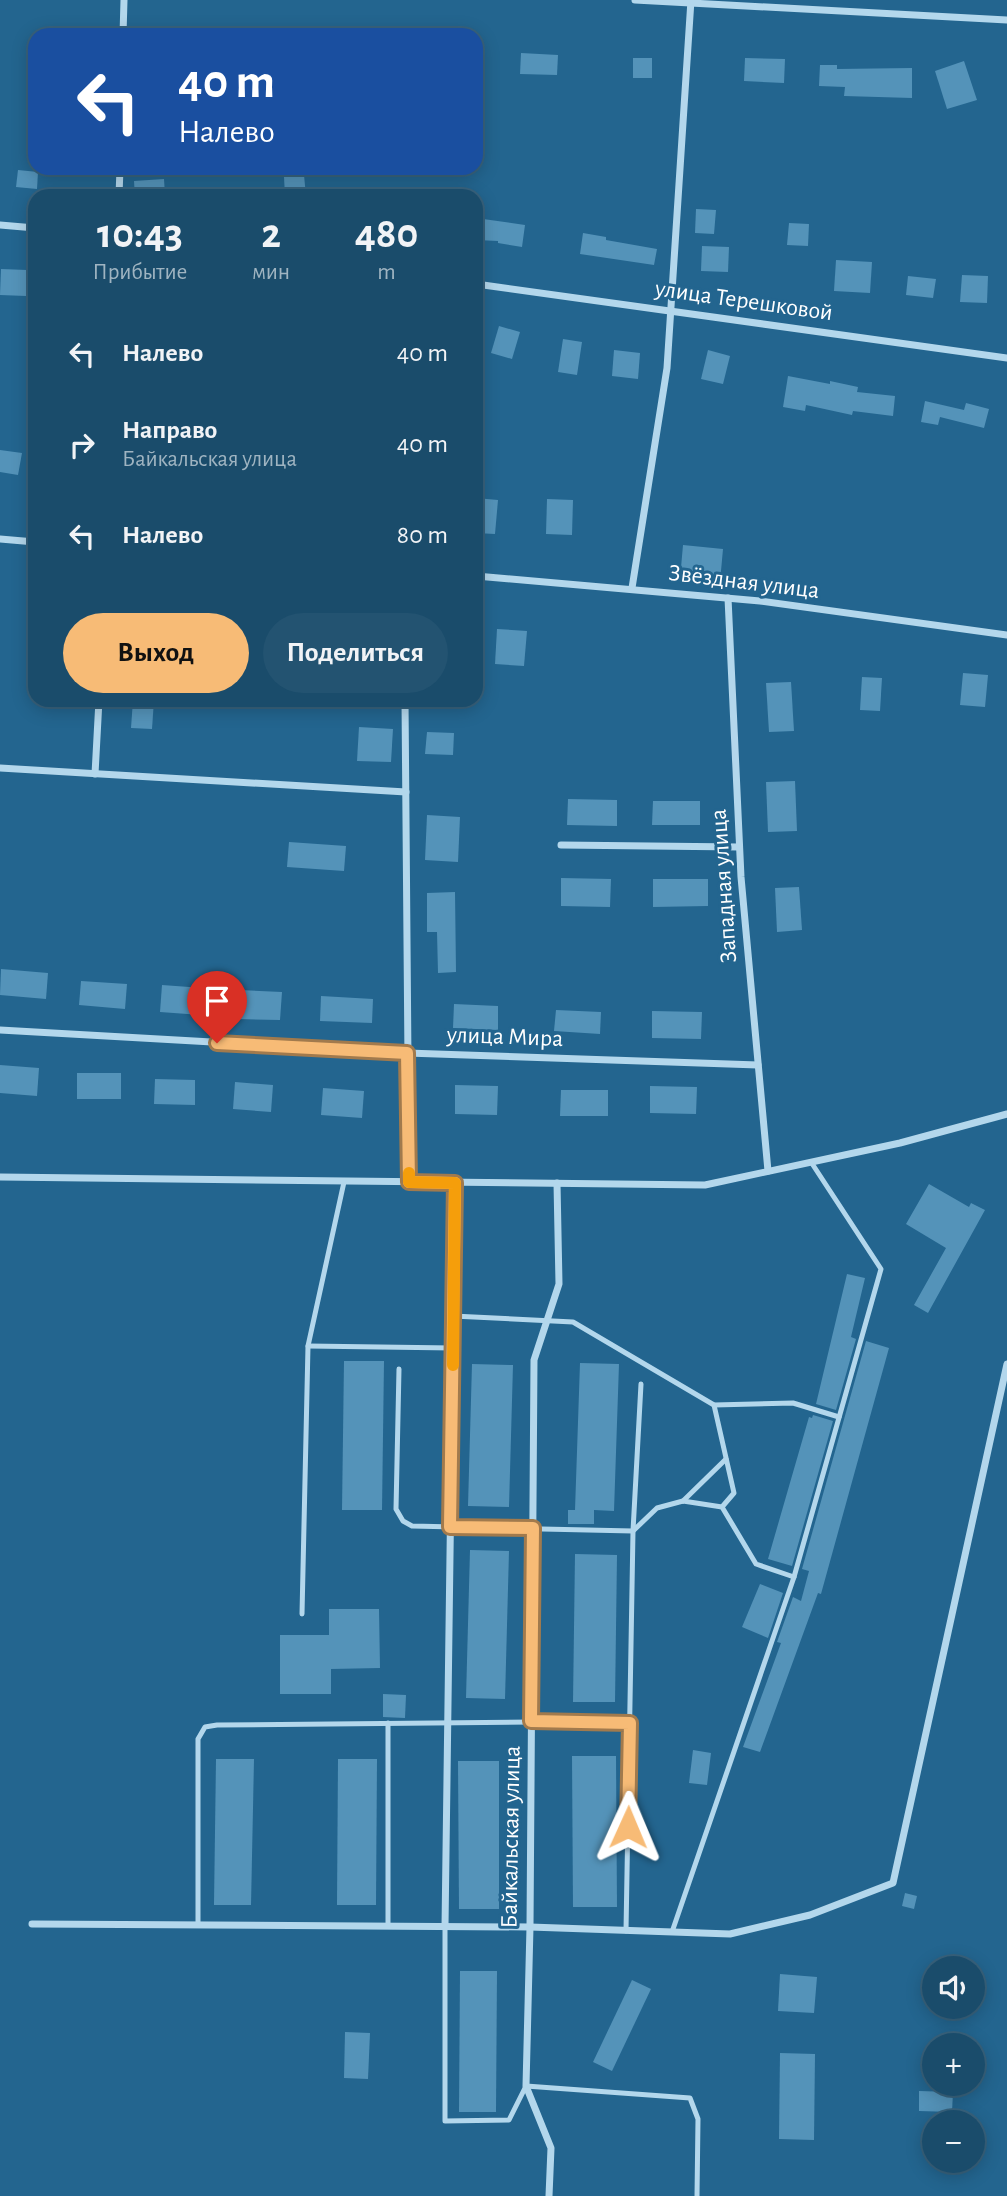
<!DOCTYPE html>
<html lang="ru">
<head>
<meta charset="utf-8">
<style>
  :root { --surface:#1a4c6b; --page:#235371; --text:#f1f3f6; --muted:#9fb4c1; --line:#38637e; --accent:#f7bb76 }
  body { margin:0; font-family:"Alegreya Sans",sans-serif; background:var(--page); color:var(--text); height:100vh; display:flex; flex-direction:column; font-size:26px; white-space:nowrap }
  * { box-sizing:border-box; margin:0 }
  p { font-size:23px; color:var(--muted) }
  .icon { flex:none; width:38px; height:38px; fill:none; stroke:currentColor; stroke-width:2; stroke-linecap:round; stroke-linejoin:round }
  .map { position:relative; flex:1; overflow:hidden }
  .side { position:absolute; left:28px; top:189px; width:455px; height:518px; display:flex; flex-direction:column; background:var(--surface); border-radius:21px; box-shadow:0 4px 18px #0003,0 0 0 2px var(--line) }
  .side>* { flex:none }
  .top-card { position:absolute; left:28px; top:28px; width:455px; height:147px; border-radius:21px; box-shadow:0 4px 18px #0003,0 0 0 2px var(--line); background:#1a4fa0; color:#fff; overflow:hidden }
  .fabs { position:absolute; left:922px; top:1956px; display:grid; gap:14px }
  .fabs a { display:grid; place-items:center; width:63px; height:63px; border-radius:50%; background:var(--surface); box-shadow:0 4px 18px #0003,0 0 0 2px var(--line); font-size:35px }
  .pin { position:absolute; display:grid; place-items:center; width:60px; height:60px; color:#fff; margin:-72px -30px; border-radius:50% 50% 50% 0; rotate:-45deg; box-shadow:0 0 7px #0007 }
  .pin .icon { rotate:45deg }
  .me { position:absolute; width:77px; margin:-38px; rotate:1deg; stroke-linejoin:round; filter:drop-shadow(0 0 5px #0008) }
  .turn { display:flex; align-items:center; gap:24px; height:147px; padding:0 35px; font-size:32px }
  .turn .icon { width:91px; height:91px; stroke-width:2.5 }
  .turn b { display:block; font-size:49px; line-height:60px }
  .eta { display:flex; justify-content:space-evenly; align-items:center; height:119px; text-align:center }
  .eta b { font-size:42px; font-weight:600; line-height:49px }
  .action { display:flex; gap:14px; margin-top:auto; padding:14px 35px }
  .action a { flex:1; height:80px; border-radius:42px; background:var(--accent); color:#111; font-size:28px; font-weight:600; line-height:80px; text-align:center }
  .action a+a { background:var(--page); color:var(--text) }
  ul { padding:0; list-style:none }
  li { display:flex; align-items:center; gap:21px; height:91px; padding:0 35px }
  li div { flex:1 }
  li b { display:block; font-size:26px }
  li em { font-style:normal }
  .map>svg:first-child { display:block }
</style>
</head>
<body>
<div class="map">
<svg width="1007" height="2196" viewBox="0 0 1007 2196">
  <rect width="100%" height="100%" fill="#23658f"/>
  <g fill="#5493b9">
    <path d="M 521,53 L 558,55 L 557,75 L 520,74 Z"/>
    <rect x="633" y="58" width="19" height="20"/>
    <path d="M 745,58 L 785,59 L 784,83 L 744,81 Z"/>
    <path d="M 964,61 L 977,100 L 947,109 L 935,71 Z"/>
    <path d="M 820,65 L 837,65 L 837,69 L 912,68 L 912,98 L 844,96 L 845,87 L 819,86 Z"/>
    <path d="M 18,170 L 38,172 L 37,189 L 16,187 Z"/>
    <path d="M 304,175 L 306,196 L 285,196 L 284,177 Z"/>
    <path d="M 164,179 L 165,196 L 135,196 L 134,181 Z"/>
    <path d="M 696,209 L 716,210 L 714,234 L 695,233 Z"/>
    <path d="M 476,218 L 525,225 L 522,247 L 498,243 L 498,241 L 476,240 Z"/>
    <path d="M 789,223 L 809,224 L 808,246 L 787,245 Z"/>
    <path d="M 583,233 L 606,237 L 606,240 L 657,249 L 654,265 L 580,254 Z"/>
    <path d="M 702,246 L 729,247 L 728,272 L 701,271 Z"/>
    <path d="M 836,260 L 872,262 L 870,293 L 834,291 Z"/>
    <path d="M 1,269 L 27,270 L 26,296 L 0,295 Z"/>
    <path d="M 962,275 L 988,276 L 987,303 L 960,302 Z"/>
    <path d="M 908,276 L 936,279 L 933,298 L 906,295 Z"/>
    <path d="M 499,326 L 520,332 L 512,359 L 491,353 Z"/>
    <path d="M 563,339 L 582,342 L 577,375 L 558,372 Z"/>
    <path d="M 614,350 L 640,353 L 638,379 L 612,376 Z"/>
    <path d="M 708,350 L 730,356 L 723,384 L 701,379 Z"/>
    <path d="M 788,376 L 830,384 L 830,381 L 858,387 L 857,392 L 895,396 L 893,416 L 853,411 L 852,415 L 806,405 L 805,411 L 783,407 Z"/>
    <path d="M 925,401 L 964,410 L 966,403 L 989,409 L 984,428 L 940,417 L 938,425 L 921,422 Z"/>
    <path d="M 0,450 L 22,453 L 18,475 L 0,472 Z"/>
    <path d="M 476,498 L 498,500 L 495,534 L 476,533 Z"/>
    <path d="M 547,499 L 573,500 L 572,535 L 546,534 Z"/>
    <path d="M 683,545 L 723,549 L 720,582 L 680,579 Z"/>
    <path d="M 497,629 L 527,631 L 524,666 L 495,664 Z"/>
    <path d="M 963,673 L 988,675 L 985,707 L 960,705 Z"/>
    <path d="M 862,677 L 882,678 L 880,711 L 860,710 Z"/>
    <path d="M 791,682 L 794,731 L 769,732 L 766,683 Z"/>
    <path d="M 133,700 L 154,700 L 152,729 L 131,728 Z"/>
    <path d="M 359,727 L 393,729 L 391,762 L 357,761 Z"/>
    <path d="M 427,732 L 454,733 L 453,755 L 425,754 Z"/>
    <path d="M 795,781 L 797,831 L 768,832 L 766,782 Z"/>
    <path d="M 568,799 L 617,800 L 617,826 L 567,825 Z"/>
    <path d="M 653,801 L 700,801 L 700,825 L 652,825 Z"/>
    <path d="M 427,815 L 460,817 L 458,862 L 425,860 Z"/>
    <path d="M 289,842 L 346,846 L 344,871 L 287,867 Z"/>
    <path d="M 561,878 L 611,879 L 610,907 L 561,906 Z"/>
    <path d="M 653,879 L 708,879 L 708,906 L 653,907 Z"/>
    <path d="M 799,887 L 802,930 L 777,932 L 775,888 Z"/>
    <path d="M 455,892 L 456,972 L 438,973 L 437,932 L 427,932 L 427,893 Z"/>
    <path d="M 1,969 L 48,973 L 46,999 L 0,995 Z"/>
    <path d="M 81,981 L 127,984 L 125,1009 L 79,1005 Z"/>
    <path d="M 162,985 L 203,988 L 201,1015 L 160,1012 Z"/>
    <path d="M 239,990 L 282,992 L 280,1020 L 238,1019 Z"/>
    <path d="M 321,996 L 373,999 L 372,1023 L 320,1021 Z"/>
    <path d="M 454,1004 L 498,1006 L 498,1030 L 453,1028 Z"/>
    <path d="M 556,1010 L 601,1012 L 600,1034 L 554,1031 Z"/>
    <path d="M 652,1011 L 702,1012 L 701,1039 L 652,1038 Z"/>
    <path d="M 0,1065 L 39,1068 L 37,1096 L 0,1093 Z"/>
    <rect x="77" y="1073" width="44" height="26"/>
    <path d="M 155,1079 L 195,1080 L 195,1105 L 154,1104 Z"/>
    <path d="M 235,1082 L 273,1085 L 271,1112 L 233,1109 Z"/>
    <path d="M 455,1085 L 498,1086 L 497,1115 L 455,1114 Z"/>
    <path d="M 650,1086 L 697,1087 L 696,1114 L 650,1113 Z"/>
    <path d="M 323,1088 L 364,1091 L 362,1118 L 321,1115 Z"/>
    <path d="M 561,1090 L 608,1090 L 608,1116 L 560,1116 Z"/>
    <path d="M 929,1184 L 969,1207 L 971,1203 L 985,1210 L 928,1313 L 914,1305 L 946,1248 L 906,1224 Z"/>
    <path d="M 847,1274 L 865,1278 L 851,1337 L 856,1339 L 836,1410 L 816,1404 Z"/>
    <path d="M 866,1341 L 889,1348 L 821,1594 L 818,1593 L 760,1752 L 743,1747 L 781,1643 L 777,1642 L 793,1597 L 801,1601 L 809,1571 L 802,1569 Z"/>
    <path d="M 344,1361 L 384,1361 L 382,1510 L 342,1510 Z"/>
    <path d="M 580,1363 L 619,1364 L 614,1511 L 594,1510 L 594,1524 L 568,1524 L 568,1510 L 575,1510 Z"/>
    <path d="M 472,1364 L 513,1365 L 509,1507 L 468,1506 Z"/>
    <path d="M 813,1415 L 833,1421 L 792,1566 L 768,1559 L 809,1417 L 812,1418 Z"/>
    <path d="M 470,1550 L 509,1551 L 505,1699 L 466,1698 Z"/>
    <path d="M 575,1554 L 617,1555 L 615,1702 L 573,1702 Z"/>
    <path d="M 760,1584 L 783,1593 L 768,1638 L 742,1627 Z"/>
    <path d="M 329,1609 L 379,1609 L 380,1668 L 331,1669 L 331,1694 L 280,1694 L 280,1635 L 329,1635 Z"/>
    <path d="M 383,1694 L 406,1695 L 405,1718 L 383,1717 Z"/>
    <path d="M 693,1750 L 711,1753 L 707,1785 L 689,1783 Z"/>
    <path d="M 572,1756 L 616,1756 L 617,1907 L 573,1907 Z"/>
    <path d="M 216,1759 L 254,1759 L 251,1905 L 214,1905 Z"/>
    <path d="M 338,1759 L 377,1759 L 376,1905 L 337,1905 Z"/>
    <path d="M 458,1761 L 499,1761 L 499,1909 L 459,1909 Z"/>
    <path d="M 905,1893 L 917,1896 L 914,1909 L 902,1906 Z"/>
    <path d="M 460,1971 L 497,1971 L 496,2112 L 459,2112 Z"/>
    <path d="M 780,1974 L 817,1977 L 814,2013 L 778,2011 Z"/>
    <path d="M 632,1980 L 651,1989 L 612,2071 L 593,2062 Z"/>
    <path d="M 345,2032 L 370,2033 L 368,2079 L 344,2078 Z"/>
    <path d="M 780,2053 L 815,2054 L 814,2140 L 779,2139 Z"/>
    <path d="M 919,2091 L 953,2092 L 952,2112 L 919,2111 Z"/>
  </g>
  <g fill="none" stroke-linecap="round" stroke-linejoin="round">
    <g stroke="#b3d7ec" stroke-width="5">
      <path d="M 453,1316 L 573,1322 L 714,1405 L 793,1403 L 839,1417"/>
      <path d="M 308,1346 L 453,1348"/>
      <path d="M 399,1369 L 396,1509 L 403,1521 L 412,1526 L 633,1531 L 657,1508 L 683,1501 L 722,1507 L 756,1564 L 794,1577 L 672,1932"/>
      <path d="M 714,1405 L 734,1493 L 722,1507"/>
      <path d="M 683,1501 L 726,1459"/>
      <path d="M 794,1577 L 881,1269 L 811,1162"/>
      <path d="M 302,1614 L 308,1346 L 344,1182"/>
      <path d="M 388,1723 L 388,1926"/>
      <path d="M 198,1925 L 198,1739 L 205,1727 L 217,1725 L 531,1722 L 630,1723"/>
      <path d="M 445,1927 L 445,2121 L 509,2120 L 526,2086 L 690,2098 L 698,2119 L 697,2196"/>
      <path d="M 626,1931 L 633,1531 L 641,1384"/>
    </g>
    <g stroke="#b3d7ec" stroke-width="7">
      <path d="M 635,0 L 1007,20"/>
      <path d="M 123,35 L 124,0"/>
      <path d="M 119,196 L 120,168"/>
      <path d="M 0,225 L 35,228"/>
      <path d="M 476,284 L 1007,358"/>
      <path d="M 0,539 L 35,542"/>
      <path d="M 476,576 L 760,601 L 1007,635"/>
      <path d="M 632,588 L 667,368 L 691,0"/>
      <path d="M 728,598 L 741,877 L 768,1171"/>
      <path d="M 405,700 L 409,1182"/>
      <path d="M 0,768 L 406,792"/>
      <path d="M 95,774 L 99,700"/>
      <path d="M 561,845 L 739,847"/>
      <path d="M 0,1030 L 407,1053 L 758,1065"/>
      <path d="M 0,1177 L 705,1185 L 900,1143 L 1007,1114"/>
      <path d="M 32,1924 L 530,1927 L 730,1934 L 810,1915 L 893,1883 L 1007,1364"/>
      <path d="M 445,1927 L 455,1183"/>
      <path d="M 549,2196 L 551,2148 L 526,2086 L 530,1927 L 534,1360 L 559,1284 L 557,1183"/>
    </g>
  </g>
  <g fill="none" stroke-linecap="round" stroke-linejoin="round">
    <g stroke="#a17a4d" stroke-width="18">
      <path id="route" d="M 217,1043 L 407,1053 L 409,1182 L 455,1183 L 450,1527 L 533,1528 L 531,1721 L 630,1723 L 628,1827"/>
    </g>
    <use href="#route" stroke="#f7bb76" stroke-width="12"/>
    <path stroke="#f59e0b" stroke-width="12" d="M 409,1173 L 409,1182 L 455,1183 L 453,1365"/>
  </g>
  <g text-anchor="middle" dominant-baseline="central" stroke-width="6" stroke-linejoin="round" paint-order="stroke">
    <g font-size="24" fill="#fff" stroke="#23658f">
      <text transform="translate(744 301) rotate(8)">улица Терешковой</text>
      <text transform="translate(744 582) rotate(7)">Звёздная улица</text>
      <text transform="translate(724 886) rotate(-94)">Западная улица</text>
      <text transform="translate(505 1037) rotate(2)">улица Мира</text>
      <text transform="translate(511 1837) rotate(-89)">Байкальская улица</text>
    </g>
  </g>
</svg>
<div class="fabs">
<a><svg class="icon" aria-label="sound" viewBox="0 0 24 24"><path d="M4 9h4l5-4v14l-5-4H4zM17 9q2 3 0 6"/></svg></a>
<a>+</a>
<a>−</a>
</div>
<div class="pin" style="left:217px;top:1043px;background:#d93025"><svg class="icon" aria-label="arrive" viewBox="0 0 24 24"><path d="M6 21V4h12l-3 4 3 4H6"/></svg></div>
<svg class="me" style="left:628px;top:1827px" viewBox="-20 -20 40 40"><path d="M0-17L14 15 0 8-14 15z" fill="#f7bb76" stroke="#fff" stroke-width="4"/></svg>
<div class="top-card">
<div class="turn"><svg class="icon" aria-label="left" viewBox="0 0 24 24"><path d="M17 20v-9H6M10 6l-5 5 5 5"/></svg><div><b>40 m</b>Налево</div></div>
</div>
<section class="side">
<div class="eta">
<div><b>10:43</b><p>Прибытие</p></div>
<div><b>2</b><p>мин</p></div>
<div><b>480</b><p>m</p></div>
</div>
<ul>
<li><svg class="icon" aria-label="left" viewBox="0 0 24 24"><path d="M17 20v-9H6M10 6l-5 5 5 5"/></svg><div><b>Налево</b></div><em>40 m</em></li>
<li><svg class="icon" aria-label="right" viewBox="0 0 24 24"><path d="M7 20v-9h11M14 6l5 5-5 5"/></svg><div><b>Направо</b><p>Байкальская улица</p></div><em>40 m</em></li>
<li><svg class="icon" aria-label="left" viewBox="0 0 24 24"><path d="M17 20v-9H6M10 6l-5 5 5 5"/></svg><div><b>Налево</b></div><em>80 m</em></li>
</ul>
<div class="action"><a>Выход</a><a>Поделиться</a></div>
</section>
</div>
</body>
</html>
